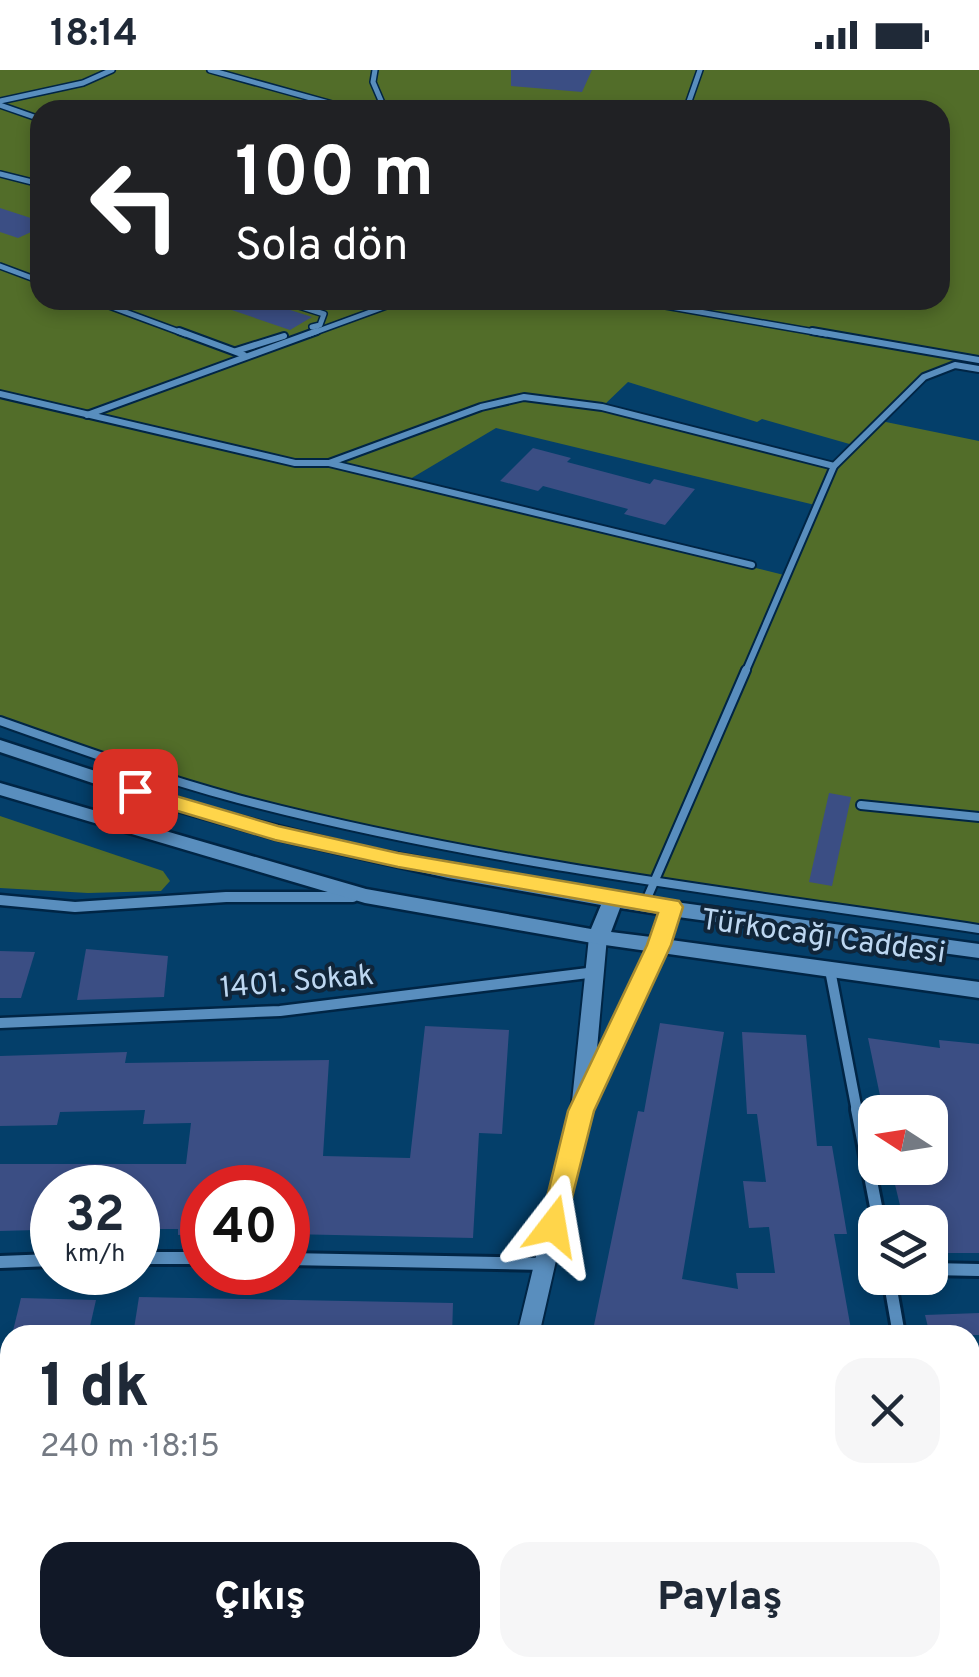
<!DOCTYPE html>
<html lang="tr">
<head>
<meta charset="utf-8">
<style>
  :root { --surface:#fff; --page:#f6f6f7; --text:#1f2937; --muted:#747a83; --accent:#111827 }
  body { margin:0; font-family:Overpass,sans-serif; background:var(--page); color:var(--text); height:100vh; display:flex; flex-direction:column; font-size:38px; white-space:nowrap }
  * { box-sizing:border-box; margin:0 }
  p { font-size:32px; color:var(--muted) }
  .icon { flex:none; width:55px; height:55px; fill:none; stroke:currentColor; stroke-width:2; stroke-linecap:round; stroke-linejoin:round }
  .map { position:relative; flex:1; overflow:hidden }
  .details { position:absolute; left:0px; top:1255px; width:980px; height:352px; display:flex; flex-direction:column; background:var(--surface); border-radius:30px 30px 0 0; box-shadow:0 5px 15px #0003 }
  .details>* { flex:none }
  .top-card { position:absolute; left:30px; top:30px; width:920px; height:210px; border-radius:30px; box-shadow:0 5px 15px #0003; background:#202124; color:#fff; overflow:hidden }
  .needle { width:65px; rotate:282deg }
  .controls { position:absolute; left:858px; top:1025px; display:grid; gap:20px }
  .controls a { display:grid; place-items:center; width:90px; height:90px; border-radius:20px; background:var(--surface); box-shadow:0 5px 15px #0003; font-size:50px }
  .speed { position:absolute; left:30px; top:1095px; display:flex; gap:20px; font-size:50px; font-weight:700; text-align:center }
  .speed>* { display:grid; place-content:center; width:130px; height:130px; border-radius:50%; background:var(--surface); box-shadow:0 5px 15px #0003; line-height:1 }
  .speed small { font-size:25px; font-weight:400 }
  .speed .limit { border:15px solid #d22; background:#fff; color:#111 }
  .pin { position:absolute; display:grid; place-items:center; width:85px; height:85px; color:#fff; margin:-42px; border-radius:20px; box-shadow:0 5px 15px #0006 }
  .me { position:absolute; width:110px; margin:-55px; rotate:14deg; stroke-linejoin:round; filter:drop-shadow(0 0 8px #0008) }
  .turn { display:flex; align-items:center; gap:35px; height:210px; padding:0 40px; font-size:45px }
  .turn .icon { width:130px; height:130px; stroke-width:2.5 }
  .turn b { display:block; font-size:70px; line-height:85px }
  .round { display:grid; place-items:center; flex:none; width:105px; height:105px; border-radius:30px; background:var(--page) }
  .summary { display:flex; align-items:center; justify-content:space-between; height:170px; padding:0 40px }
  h1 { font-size:60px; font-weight:800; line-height:75px }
  .primary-button { display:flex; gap:20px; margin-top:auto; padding:20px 40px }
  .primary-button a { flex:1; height:115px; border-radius:30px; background:var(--accent); color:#fff; font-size:40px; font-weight:800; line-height:115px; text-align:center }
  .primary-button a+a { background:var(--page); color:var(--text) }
  .status { display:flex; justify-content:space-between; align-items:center; height:70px; padding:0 50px; background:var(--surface); direction:ltr }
  .status svg { height:28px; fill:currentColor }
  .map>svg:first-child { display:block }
</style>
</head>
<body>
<div class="status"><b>18:14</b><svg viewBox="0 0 49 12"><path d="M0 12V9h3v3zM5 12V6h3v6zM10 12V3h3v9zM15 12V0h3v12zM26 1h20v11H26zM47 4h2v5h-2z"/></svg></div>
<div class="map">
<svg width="979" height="1607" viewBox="0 0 979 1607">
  <rect width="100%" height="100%" fill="#043f6a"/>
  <g fill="#526d29" fill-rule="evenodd">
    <path d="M 0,0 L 979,0 L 979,299 C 929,289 913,318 881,351 L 979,371 L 979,859 L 655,809 L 298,747 L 0,651 ZM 40,40 L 940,40 L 940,230 L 40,230 ZM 628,312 L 757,352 L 762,349 L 853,375 L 834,395 L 603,336 ZM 496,358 L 815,435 L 784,505 L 405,412 Z"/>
    <path d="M 0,746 L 163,801 L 170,811 L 161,821 L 88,823 L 0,818 Z"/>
  </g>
  <g fill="#3b4e84">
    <path d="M 511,0 L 592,0 L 582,22 L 511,16 Z"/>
    <path d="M 0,138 L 40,151 L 40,158 L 18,168 L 0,162 Z"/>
    <path d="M 214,230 L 274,230 L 278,236 L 312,247 L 290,260 L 214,234 Z"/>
    <path d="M 533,378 L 571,388 L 567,392 L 650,414 L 654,409 L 695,419 L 665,455 L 624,444 L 628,439 L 543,416 L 538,421 L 500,411 Z"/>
    <path d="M 829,723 L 851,727 L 832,816 L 809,812 Z"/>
    <path d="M 86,879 L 168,886 L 164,927 L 77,930 Z"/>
    <path d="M 0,881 L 35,882 L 21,928 L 0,928 Z"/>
    <path d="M 660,953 L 724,962 L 682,1209 L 738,1219 L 736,1203 L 775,1203 L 769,1157 L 749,1158 L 743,1111 L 766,1112 L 757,1044 L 747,1044 L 742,962 L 806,965 L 817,1076 L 832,1076 L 847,1164 L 834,1164 L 852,1265 L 592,1265 L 638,1041 L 644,1042 Z"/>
    <path d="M 425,956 L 509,960 L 502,1064 L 479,1063 L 473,1168 L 288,1164 L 295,1118 L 202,1118 L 202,1164 L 178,1165 L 178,1159 L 138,1159 L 138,1118 L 45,1118 L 37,1160 L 0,1161 L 0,1094 L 186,1094 L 191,1053 L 143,1054 L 145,1040 L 60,1042 L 57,1055 L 0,1056 L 0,986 L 127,982 L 125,993 L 329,990 L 323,1086 L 410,1088 Z"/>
    <path d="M 868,968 L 940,978 L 939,970 L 979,974 L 979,1183 L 930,1183 L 930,1152 L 904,1152 L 891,1098 L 930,1098 L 930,1042 L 883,1040 Z"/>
    <path d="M 139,1227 L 453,1233 L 452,1265 L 133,1265 Z"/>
    <path d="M 21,1228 L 96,1230 L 88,1265 L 12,1265 Z"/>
    <path d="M 979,1243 L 979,1265 L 930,1265 L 925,1245 Z"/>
  </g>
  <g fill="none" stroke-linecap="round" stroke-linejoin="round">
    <g stroke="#002545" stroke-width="8">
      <g id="service-far2">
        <path d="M 210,0 L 354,40"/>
        <path d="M 375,0 L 373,12 L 385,40"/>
        <path d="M 0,31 L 83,13 L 112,0"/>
        <path d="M 0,35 L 40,49"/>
        <path d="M 381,36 L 406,40"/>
        <path d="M 686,40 L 700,0"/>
        <path d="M 0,104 L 40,114"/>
        <path d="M 0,196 L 40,211"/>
        <path d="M 93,230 L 185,264"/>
        <path d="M 280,230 L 324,244 L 320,255 L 312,257"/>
        <path d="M 631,230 L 826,264"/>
        <path d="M 310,264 L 403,230"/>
      </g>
    </g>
    <g stroke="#002545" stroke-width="10">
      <g id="service-far1">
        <path d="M 179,261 L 244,285"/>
        <path d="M 812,261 L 979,290"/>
        <path d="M 236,281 L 284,266"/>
        <path d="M 0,324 L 295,393 L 329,393 L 752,495"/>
        <path d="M 87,345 L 317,261"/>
        <path d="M 329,393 L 481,337 L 524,327 L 602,337 L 834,396"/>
        <path d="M 745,603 L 834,396 L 924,307 L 955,295 L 979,299"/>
      </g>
    </g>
    <g stroke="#002545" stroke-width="12">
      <g id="service">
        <path d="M 0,651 C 79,679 157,707 238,729 C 481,793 732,822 979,859"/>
        <path d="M 861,735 L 979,747"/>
        <path d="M 645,833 L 746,600"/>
      </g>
    </g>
    <g stroke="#002545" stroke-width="15">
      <g id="minor-far1">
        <path d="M 0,830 L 75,837 L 226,827 L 353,827"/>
        <path d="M 830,900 L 857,1041"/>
        <path d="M 0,953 L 280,941 L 596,902"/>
      </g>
    </g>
    <g stroke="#002545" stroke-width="18">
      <g id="minor">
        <path d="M 857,1039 L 879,1152"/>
        <path d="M 138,1188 L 202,1188"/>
        <path d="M 288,1189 L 544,1194"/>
        <path d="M 0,1192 L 52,1190"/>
        <path d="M 930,1199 L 979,1200"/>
        <path d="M 889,1208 L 899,1265"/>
      </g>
    </g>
    <g stroke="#002545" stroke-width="4">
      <g id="tertiary">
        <path d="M 598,861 L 607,867 L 596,990 L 653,871 L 665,871 L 668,875 L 598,1027 L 592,1033 L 539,1265 L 517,1265 L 571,1041 L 589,867 Z"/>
        <path d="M 979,1526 L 979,1550 L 970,1551 L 970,1527 Z"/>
        <path d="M 0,1574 L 10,1574 L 10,1598 L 12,1598 L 0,1598 Z"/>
        <path d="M 436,1598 L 462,1598 L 460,1607 L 434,1607 Z"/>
      </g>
    </g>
    <g stroke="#002545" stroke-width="5">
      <path id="secondary" d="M 0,670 L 212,739 L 361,777 L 625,825 L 979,874 L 979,888 L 678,847 L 671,870 L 979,912 L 979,928 L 598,874 L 365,833 L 0,725 L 0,713 L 366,819 L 591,859 L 601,835 L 448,808 L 275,769 L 164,737 L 0,682 ZM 620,838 L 659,844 L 651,867 L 611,862 Z"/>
    </g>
    <use href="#service-far2" stroke="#598ebe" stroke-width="5"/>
    <use href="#service-far1" stroke="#598ebe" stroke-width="6"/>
    <use href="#service" stroke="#598ebe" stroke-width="8"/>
    <use href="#minor-far1" stroke="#598ebe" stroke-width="10"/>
    <use href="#minor" stroke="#598ebe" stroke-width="12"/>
    <use href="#tertiary" fill="#598ebe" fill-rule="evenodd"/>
    <use href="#secondary" fill="#598ebe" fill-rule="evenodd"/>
  </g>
  <path fill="#ffd54a" stroke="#a68a30" stroke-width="2.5" d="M 135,714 L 278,756 L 398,783 L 679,831 L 683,837 L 671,875 L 594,1041 L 563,1163 L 553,1167 L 544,1163 L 540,1156 L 568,1041 L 647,875 L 658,843 L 398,797 L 275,770 L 127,726 L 124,721 Z"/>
  <g text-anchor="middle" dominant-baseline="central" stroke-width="8" stroke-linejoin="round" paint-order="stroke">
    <g font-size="30" fill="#bdd7f1" stroke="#102539">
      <text transform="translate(823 868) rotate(8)">Türkocağı Caddesi</text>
      <text transform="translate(297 913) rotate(-5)">1401. Sokak</text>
    </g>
  </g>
</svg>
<div class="controls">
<a><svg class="needle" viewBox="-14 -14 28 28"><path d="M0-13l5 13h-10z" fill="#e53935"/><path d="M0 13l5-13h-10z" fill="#747a83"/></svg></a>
<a><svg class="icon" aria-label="layers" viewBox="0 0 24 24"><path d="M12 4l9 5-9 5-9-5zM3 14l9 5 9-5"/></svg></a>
</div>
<div class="speed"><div>32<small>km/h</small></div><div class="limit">40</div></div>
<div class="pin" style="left:135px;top:721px;background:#d93025"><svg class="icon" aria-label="arrive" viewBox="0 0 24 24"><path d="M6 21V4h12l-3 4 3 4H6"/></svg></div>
<svg class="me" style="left:553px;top:1156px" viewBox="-20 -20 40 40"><path d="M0-17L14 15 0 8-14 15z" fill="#ffd54a" stroke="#fff" stroke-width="4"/></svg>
<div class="top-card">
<div class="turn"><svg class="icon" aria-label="left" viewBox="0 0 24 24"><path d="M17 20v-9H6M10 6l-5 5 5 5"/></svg><div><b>100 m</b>Sola dön</div></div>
</div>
<section class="details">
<div class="summary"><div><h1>1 dk</h1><p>240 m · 18:15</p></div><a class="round"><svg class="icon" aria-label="close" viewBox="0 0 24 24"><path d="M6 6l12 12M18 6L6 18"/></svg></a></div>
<div class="primary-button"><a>Çıkış</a><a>Paylaş</a></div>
</section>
</div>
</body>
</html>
